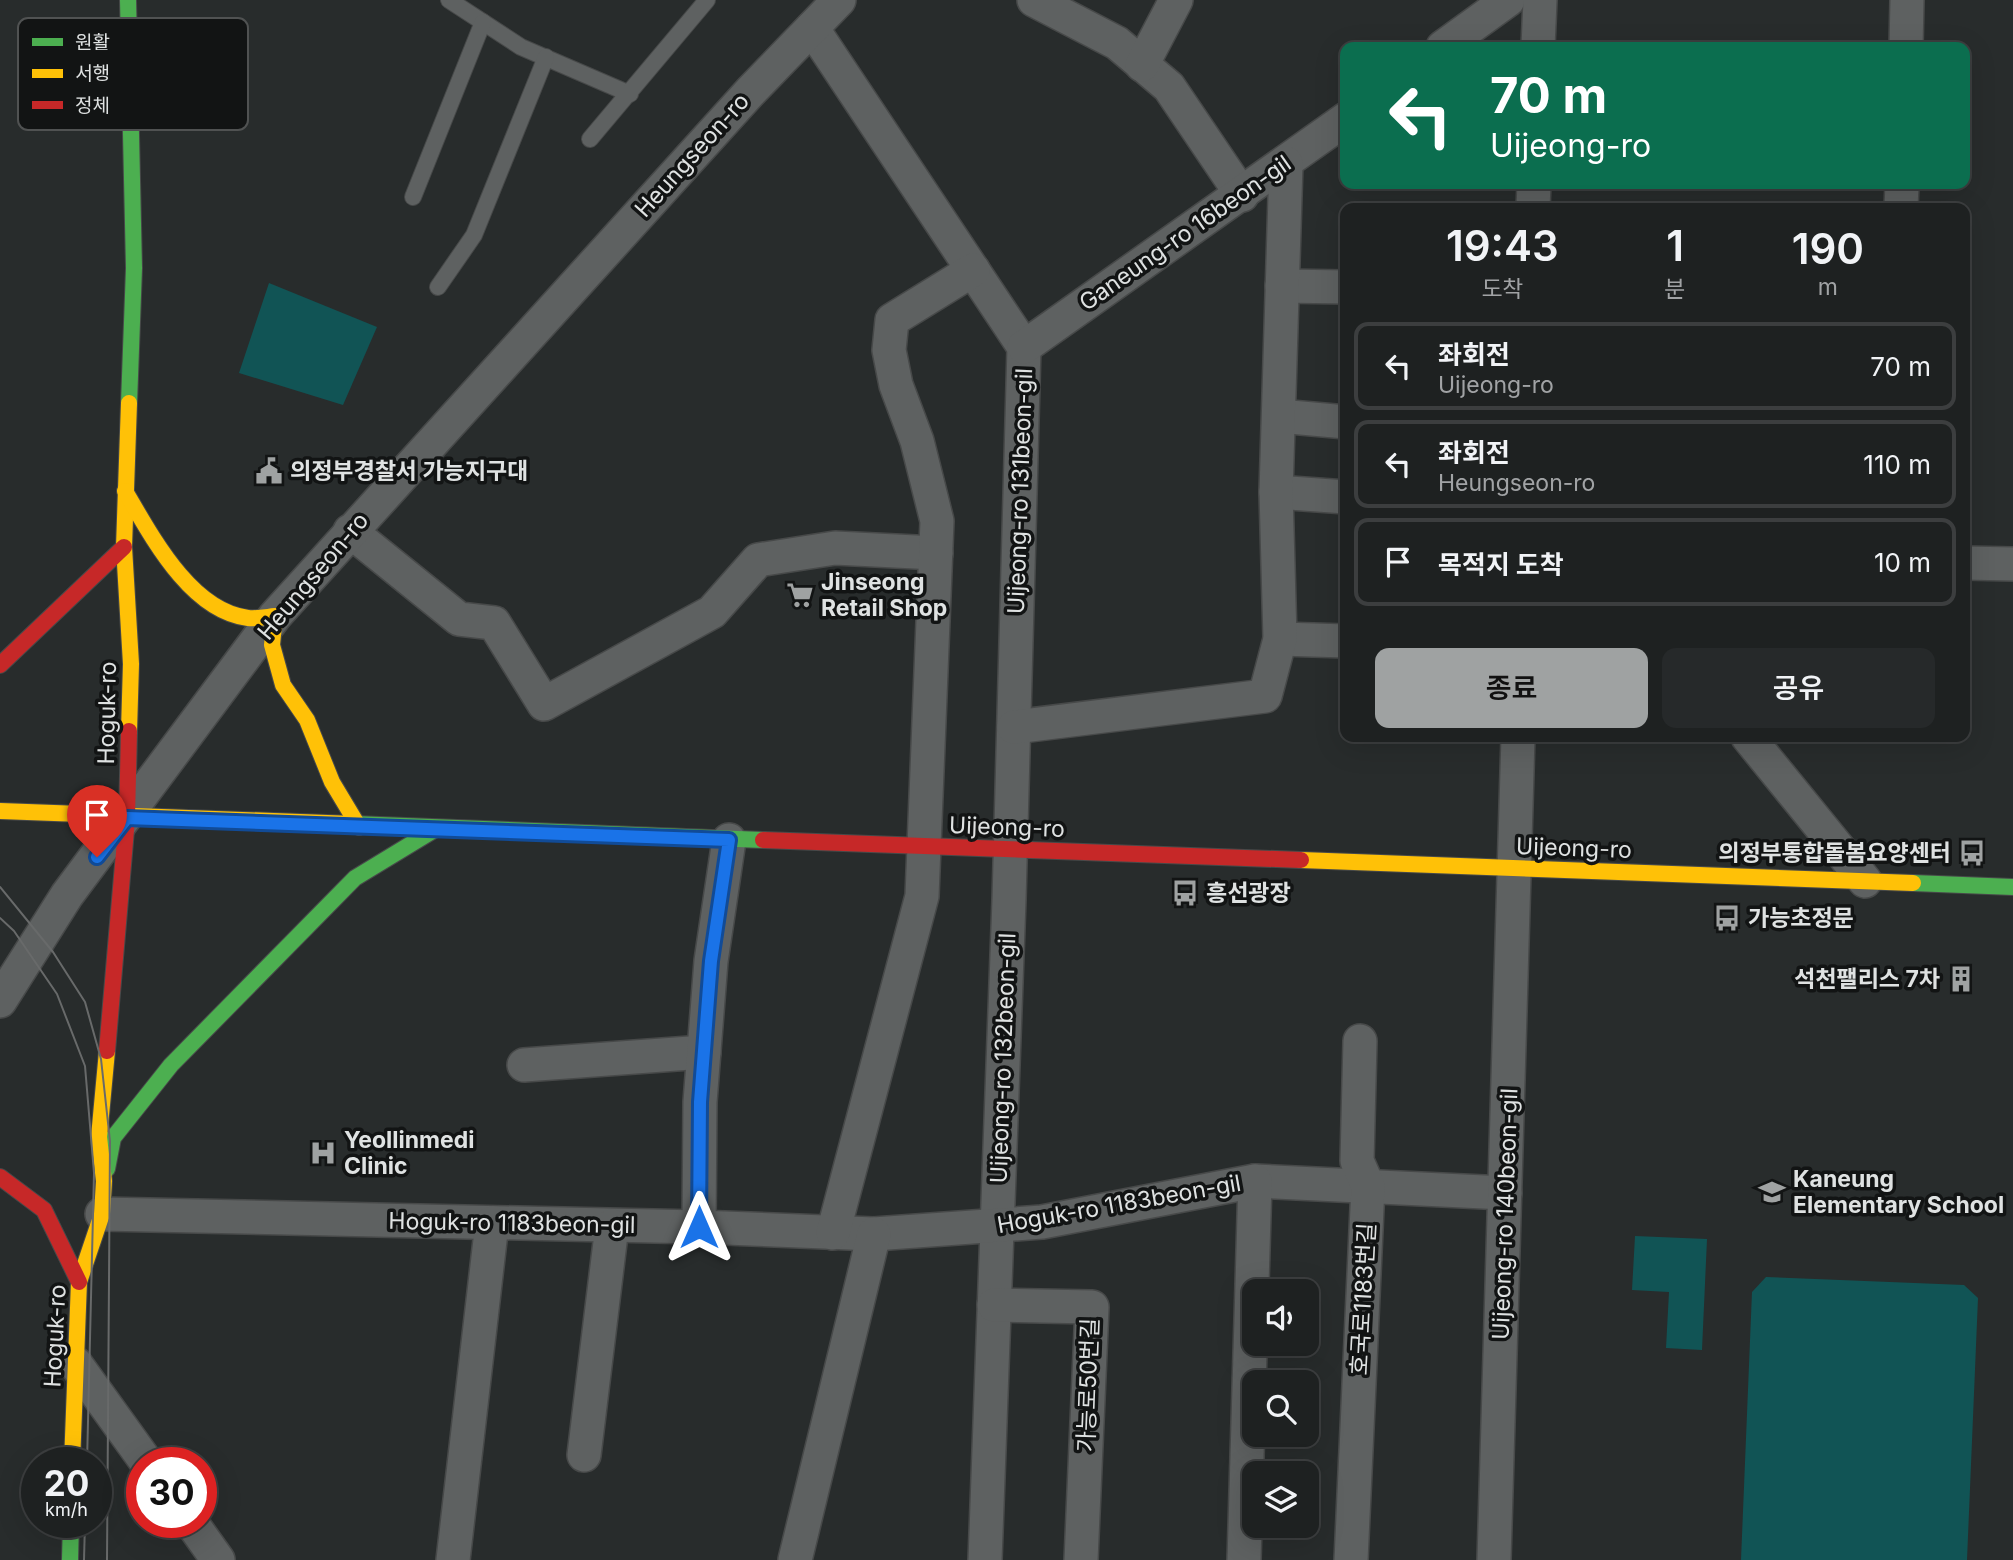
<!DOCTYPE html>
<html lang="ko">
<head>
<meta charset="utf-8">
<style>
  :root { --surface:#1e2121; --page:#26292a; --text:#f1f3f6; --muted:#a1a3a5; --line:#3c3e3f; --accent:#9fa2a2 }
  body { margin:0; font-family:Inter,"Noto Sans KR",sans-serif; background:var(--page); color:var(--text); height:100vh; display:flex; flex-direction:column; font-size:26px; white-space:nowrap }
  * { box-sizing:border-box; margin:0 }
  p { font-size:23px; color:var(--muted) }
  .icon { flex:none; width:38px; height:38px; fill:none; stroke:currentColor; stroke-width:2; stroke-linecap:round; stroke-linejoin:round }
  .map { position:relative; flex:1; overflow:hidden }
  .details { position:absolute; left:1340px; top:203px; width:630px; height:539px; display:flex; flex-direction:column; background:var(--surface); border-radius:14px; box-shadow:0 7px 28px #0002,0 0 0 2px var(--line) }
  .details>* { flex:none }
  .banner { position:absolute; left:1340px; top:42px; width:630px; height:147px; border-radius:14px; box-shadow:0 7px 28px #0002,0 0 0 2px var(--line); background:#0b6e4f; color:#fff; overflow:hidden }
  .fabs { position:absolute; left:1242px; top:1279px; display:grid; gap:14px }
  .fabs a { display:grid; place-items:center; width:77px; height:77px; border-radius:14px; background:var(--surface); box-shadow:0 7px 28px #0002,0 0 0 2px var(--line); font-size:35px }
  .speed { position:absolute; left:21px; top:1447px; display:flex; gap:14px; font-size:35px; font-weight:700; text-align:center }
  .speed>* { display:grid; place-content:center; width:91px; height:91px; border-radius:50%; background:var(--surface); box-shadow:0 7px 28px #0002,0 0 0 2px var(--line); line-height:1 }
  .speed small { font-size:18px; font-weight:400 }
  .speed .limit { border:10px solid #d22; background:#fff; color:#111 }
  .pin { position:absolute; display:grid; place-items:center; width:60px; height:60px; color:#fff; margin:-72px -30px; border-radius:50% 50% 50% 0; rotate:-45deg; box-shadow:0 0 7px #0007 }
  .pin .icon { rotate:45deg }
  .me { position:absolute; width:77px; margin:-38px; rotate:0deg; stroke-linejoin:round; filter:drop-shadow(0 0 5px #0008) }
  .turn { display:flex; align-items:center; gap:24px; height:147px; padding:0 35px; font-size:32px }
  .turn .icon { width:91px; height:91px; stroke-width:2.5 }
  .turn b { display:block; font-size:49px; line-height:60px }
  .eta { display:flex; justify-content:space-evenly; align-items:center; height:119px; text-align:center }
  .eta b { font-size:42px; font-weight:600; line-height:49px }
  .cta { display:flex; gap:14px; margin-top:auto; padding:14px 35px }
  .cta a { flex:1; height:80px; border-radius:14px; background:var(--accent); color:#111; font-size:28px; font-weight:600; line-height:80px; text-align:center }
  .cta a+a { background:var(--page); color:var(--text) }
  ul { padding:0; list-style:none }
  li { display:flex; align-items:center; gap:21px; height:88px; margin:0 14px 10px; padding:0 21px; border:4px solid var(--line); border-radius:14px }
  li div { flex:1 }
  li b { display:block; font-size:26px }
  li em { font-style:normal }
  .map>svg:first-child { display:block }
</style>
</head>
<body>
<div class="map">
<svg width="2013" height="1560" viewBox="0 0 2013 1560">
  <rect width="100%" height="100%" fill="#282c2c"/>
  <g fill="#115455">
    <path d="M 269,283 L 377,327 L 343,405 L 239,373 Z"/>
    <path d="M 1635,1236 L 1707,1239 L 1702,1350 L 1666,1348 L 1669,1292 L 1632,1290 Z"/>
    <path d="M 1766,1277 L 1964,1285 L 1978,1298 L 1967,1560 L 1741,1560 L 1752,1292 Z"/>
  </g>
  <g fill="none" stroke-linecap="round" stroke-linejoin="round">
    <g stroke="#474949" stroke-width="18">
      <g id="lane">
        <path d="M 449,0 L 521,47 L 630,94"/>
        <path d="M 590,139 L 707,0"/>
        <path d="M 413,197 L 483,22"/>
        <path d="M 438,287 L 474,235 L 546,57"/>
      </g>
    </g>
    <g stroke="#474949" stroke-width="36">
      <g id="street">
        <path d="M 1034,0 L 1117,43 L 1169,87 L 1242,195"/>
        <path d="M 812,28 L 1024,347 L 1009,900 L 985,1560"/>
        <path d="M 1443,47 L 1508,0"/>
        <path d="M 1538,47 L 1540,0"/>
        <path d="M 1906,47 L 1907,0"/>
        <path d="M 1142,65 L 1176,0"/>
        <path d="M 1533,208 L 1534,184"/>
        <path d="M 1901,208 L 1902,184"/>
        <path d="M 1282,286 L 1346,287"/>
        <path d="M 1024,347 L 1346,119"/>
        <path d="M 1279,416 L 1346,422"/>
        <path d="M 1276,492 L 1346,497"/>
        <path d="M 350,531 L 459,619 L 494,623 L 544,704 L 712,612 L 758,560 L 835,548 L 936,553"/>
        <path d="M 1965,563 L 2013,564"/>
        <path d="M 1280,639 L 1346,641"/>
        <path d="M 1014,727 L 1265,696 L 1280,639 L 1276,492 L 1286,163"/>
        <path d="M 1748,737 L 1865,881"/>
        <path d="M 0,1001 L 67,895 L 275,616 L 750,92 L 839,0"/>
        <path d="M 524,1065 L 704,1052"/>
        <path d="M 102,1214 L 699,1227 L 874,1234 L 1042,1222 L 1255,1181 L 1505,1193"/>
        <path d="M 699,1227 L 700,1102 L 711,961 L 729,840"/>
        <path d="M 833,1233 L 922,896 L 937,521 L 917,441 L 896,385 L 889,350 L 892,320 L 973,270"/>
        <path d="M 994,1305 L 1092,1307 L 1081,1560"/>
        <path d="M 75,1363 L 147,1463"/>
        <path d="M 584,1455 L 612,1226"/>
        <path d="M 191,1522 L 218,1560"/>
        <path d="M 453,1560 L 492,1223"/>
        <path d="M 795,1560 L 874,1234"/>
        <path d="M 1244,1560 L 1255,1181"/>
        <path d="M 1351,1560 L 1368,1186 L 1357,1161 L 1360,1041"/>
        <path d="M 1494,1560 L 1518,737"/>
      </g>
    </g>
    <g stroke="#474949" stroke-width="18">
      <g id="fast">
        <path d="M 128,0 L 134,268 L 129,403"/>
        <path d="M 354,824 L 763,840"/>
        <path d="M 1913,883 L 2013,887"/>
        <path d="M 107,1169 L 113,1138 L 171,1065 L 355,878 L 434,830"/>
        <path d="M 70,1560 L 71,1522"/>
      </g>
    </g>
    <g stroke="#474949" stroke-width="18">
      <g id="slow">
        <path d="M 129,403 L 124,547 L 131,664 L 129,731"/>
        <path d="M 125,491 C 151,535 190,611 248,618 C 257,619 266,617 275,616 L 272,645 L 283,685 L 307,720 L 332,782 L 359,827"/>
        <path d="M 0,811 L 354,824"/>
        <path d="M 1301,860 L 1913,883"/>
        <path d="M 72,1463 L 79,1282 L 102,1214 L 104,1181 L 99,1137 L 107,1051"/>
      </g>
    </g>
    <g stroke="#474949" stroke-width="18">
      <g id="jam">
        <path d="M 0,665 L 124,547"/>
        <path d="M 763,840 L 1301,860"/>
        <path d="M 107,1051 L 127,818 L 129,731"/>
        <path d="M 0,1177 L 44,1210 L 79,1282"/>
      </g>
    </g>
    <use href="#lane" stroke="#5e6161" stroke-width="16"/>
    <use href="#street" stroke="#5e6161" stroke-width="33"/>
    <use href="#fast" stroke="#4caf50" stroke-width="16"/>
    <use href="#slow" stroke="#ffc107" stroke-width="16"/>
    <use href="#jam" stroke="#c62828" stroke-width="16"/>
    <g stroke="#686a6a" stroke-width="2">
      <path d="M 0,887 L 53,952 L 85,1002 L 101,1059 L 110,1141 L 107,1560"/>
      <path d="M 0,918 L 14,931 L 57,994 L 85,1066 L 94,1173 L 87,1463"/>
      <path d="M 84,1560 L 85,1522"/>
    </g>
  </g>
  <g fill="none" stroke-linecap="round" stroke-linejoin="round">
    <g stroke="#114b97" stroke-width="18">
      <path id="route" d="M 97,857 L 127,818 L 729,840 L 711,961 L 700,1102 L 699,1227"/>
    </g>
    <use href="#route" stroke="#1a73e8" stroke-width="12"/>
  </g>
  <defs>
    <g id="civic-bare" transform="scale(2.1)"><path d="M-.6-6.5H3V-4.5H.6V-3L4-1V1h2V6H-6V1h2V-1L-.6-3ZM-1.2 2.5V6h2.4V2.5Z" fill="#9fa2a2" stroke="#121414" stroke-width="2.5" paint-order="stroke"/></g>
    <g id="supermarket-bare" transform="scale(2.1)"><path d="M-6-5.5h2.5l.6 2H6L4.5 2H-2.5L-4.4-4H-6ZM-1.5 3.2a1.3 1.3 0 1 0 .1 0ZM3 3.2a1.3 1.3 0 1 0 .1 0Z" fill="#9fa2a2" stroke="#121414" stroke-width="2.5" paint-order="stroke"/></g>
    <g id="bus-bare" transform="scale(2.1)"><path d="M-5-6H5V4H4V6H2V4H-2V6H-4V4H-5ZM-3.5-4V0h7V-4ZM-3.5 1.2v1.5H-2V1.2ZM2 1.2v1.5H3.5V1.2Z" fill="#9fa2a2" stroke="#121414" stroke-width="2.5" paint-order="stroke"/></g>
    <g id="building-bare" transform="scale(2.1)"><path d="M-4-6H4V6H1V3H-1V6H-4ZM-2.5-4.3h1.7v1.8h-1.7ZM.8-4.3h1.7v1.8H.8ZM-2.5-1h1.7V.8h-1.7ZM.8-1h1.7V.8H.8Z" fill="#9fa2a2" stroke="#121414" stroke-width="2.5" paint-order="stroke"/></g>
    <g id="hospital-bare" transform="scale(2.1)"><path d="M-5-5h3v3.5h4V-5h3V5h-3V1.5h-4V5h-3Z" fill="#9fa2a2" stroke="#121414" stroke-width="2.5" paint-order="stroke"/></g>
    <g id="school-bare" transform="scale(2.1)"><path d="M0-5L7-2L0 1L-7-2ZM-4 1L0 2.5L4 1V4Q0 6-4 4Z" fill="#9fa2a2" stroke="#121414" stroke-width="2.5" paint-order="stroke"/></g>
  </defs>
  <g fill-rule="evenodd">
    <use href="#civic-bare" x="269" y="471"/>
    <use href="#supermarket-bare" x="800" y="595"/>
    <use href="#bus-bare" x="1972" y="853"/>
    <use href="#bus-bare" x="1185" y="893"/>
    <use href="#bus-bare" x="1727" y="918"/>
    <use href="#building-bare" x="1961" y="979"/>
    <use href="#hospital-bare" x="323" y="1153"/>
    <use href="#school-bare" x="1772" y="1192"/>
  </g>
  <g text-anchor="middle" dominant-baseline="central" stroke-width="7" stroke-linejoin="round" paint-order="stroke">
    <g font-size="23" fill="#dfe2e2" stroke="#121414">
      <text transform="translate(692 155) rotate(-48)">Heungseon-ro</text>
      <text transform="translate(1185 233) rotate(-35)">Ganeung-ro 16beon-gil</text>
      <text transform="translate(1020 491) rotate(-88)">Uijeong-ro 131beon-gil</text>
      <text transform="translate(313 576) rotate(-50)">Heungseon-ro</text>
      <text transform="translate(107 713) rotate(-89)">Hoguk-ro</text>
      <text transform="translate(1007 827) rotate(2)">Uijeong-ro</text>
      <text transform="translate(1574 848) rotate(2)">Uijeong-ro</text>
      <text transform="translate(1003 1058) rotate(-88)">Uijeong-ro 132beon-gil</text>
      <text transform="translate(1119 1204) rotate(-10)">Hoguk-ro 1183beon-gil</text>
      <text transform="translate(1505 1214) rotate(-88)">Uijeong-ro 140beon-gil</text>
      <text transform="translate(512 1223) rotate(1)">Hoguk-ro 1183beon-gil</text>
      <text transform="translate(1363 1299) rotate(-87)">호국로1183번길</text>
      <text transform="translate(55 1336) rotate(-87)">Hoguk-ro</text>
      <text transform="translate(1088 1385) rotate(-88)">가능로50번길</text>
    </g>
    <g font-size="23" font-weight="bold" fill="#dfe2e2" stroke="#121414" text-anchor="start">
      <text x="290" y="471">의정부경찰서 가능지구대</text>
      <text x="821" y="582">Jinseong<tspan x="821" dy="26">Retail Shop</tspan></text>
      <text x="1951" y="853" text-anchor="end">의정부통합돌봄요양센터</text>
      <text x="1206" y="893">흥선광장</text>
      <text x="1748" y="918">가능초정문</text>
      <text x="1940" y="979" text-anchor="end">석천팰리스 7차</text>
      <text x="344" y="1140">Yeollinmedi<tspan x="344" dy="26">Clinic</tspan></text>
      <text x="1793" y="1179">Kaneung<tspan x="1793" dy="26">Elementary School</tspan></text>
    </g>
  </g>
  <rect x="18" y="18" width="230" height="112" rx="10" fill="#121414" stroke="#505252" stroke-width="2"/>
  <rect x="32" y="38" width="31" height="8" fill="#4caf50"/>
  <rect x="32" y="69" width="31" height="9" fill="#ffc107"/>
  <rect x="32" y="101" width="31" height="8" fill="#c62828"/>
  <g font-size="19" fill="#dfe2e2">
    <text x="75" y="49">원활</text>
    <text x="75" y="80">서행</text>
    <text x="75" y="112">정체</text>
  </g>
</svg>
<div class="fabs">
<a><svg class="icon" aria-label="sound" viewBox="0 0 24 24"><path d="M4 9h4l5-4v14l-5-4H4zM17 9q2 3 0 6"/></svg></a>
<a><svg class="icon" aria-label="search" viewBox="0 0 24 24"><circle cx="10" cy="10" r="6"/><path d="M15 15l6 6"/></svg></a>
<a><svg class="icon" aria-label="layers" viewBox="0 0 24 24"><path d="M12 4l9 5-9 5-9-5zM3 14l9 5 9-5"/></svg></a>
</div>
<div class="speed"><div>20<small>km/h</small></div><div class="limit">30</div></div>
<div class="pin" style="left:97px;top:857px;background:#d93025"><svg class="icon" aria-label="arrive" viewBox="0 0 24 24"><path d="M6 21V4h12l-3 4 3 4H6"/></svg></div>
<svg class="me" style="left:699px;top:1227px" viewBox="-20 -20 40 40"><path d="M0-17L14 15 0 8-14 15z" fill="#1a73e8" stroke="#fff" stroke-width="4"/></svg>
<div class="banner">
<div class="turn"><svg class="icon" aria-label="left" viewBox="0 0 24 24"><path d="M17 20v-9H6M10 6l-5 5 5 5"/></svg><div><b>70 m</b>Uijeong-ro</div></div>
</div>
<section class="details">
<div class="eta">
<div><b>19:43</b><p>도착</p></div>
<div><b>1</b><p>분</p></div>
<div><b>190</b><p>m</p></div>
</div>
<ul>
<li><svg class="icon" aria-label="left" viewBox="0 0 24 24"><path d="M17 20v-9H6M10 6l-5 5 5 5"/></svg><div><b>좌회전</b><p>Uijeong-ro</p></div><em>70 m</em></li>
<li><svg class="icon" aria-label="left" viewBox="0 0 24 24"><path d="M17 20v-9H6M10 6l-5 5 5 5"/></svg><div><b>좌회전</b><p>Heungseon-ro</p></div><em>110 m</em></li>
<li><svg class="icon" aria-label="arrive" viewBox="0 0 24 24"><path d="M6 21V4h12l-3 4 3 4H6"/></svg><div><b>목적지 도착</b></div><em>10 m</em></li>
</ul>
<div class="cta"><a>종료</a><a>공유</a></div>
</section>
</div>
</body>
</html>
